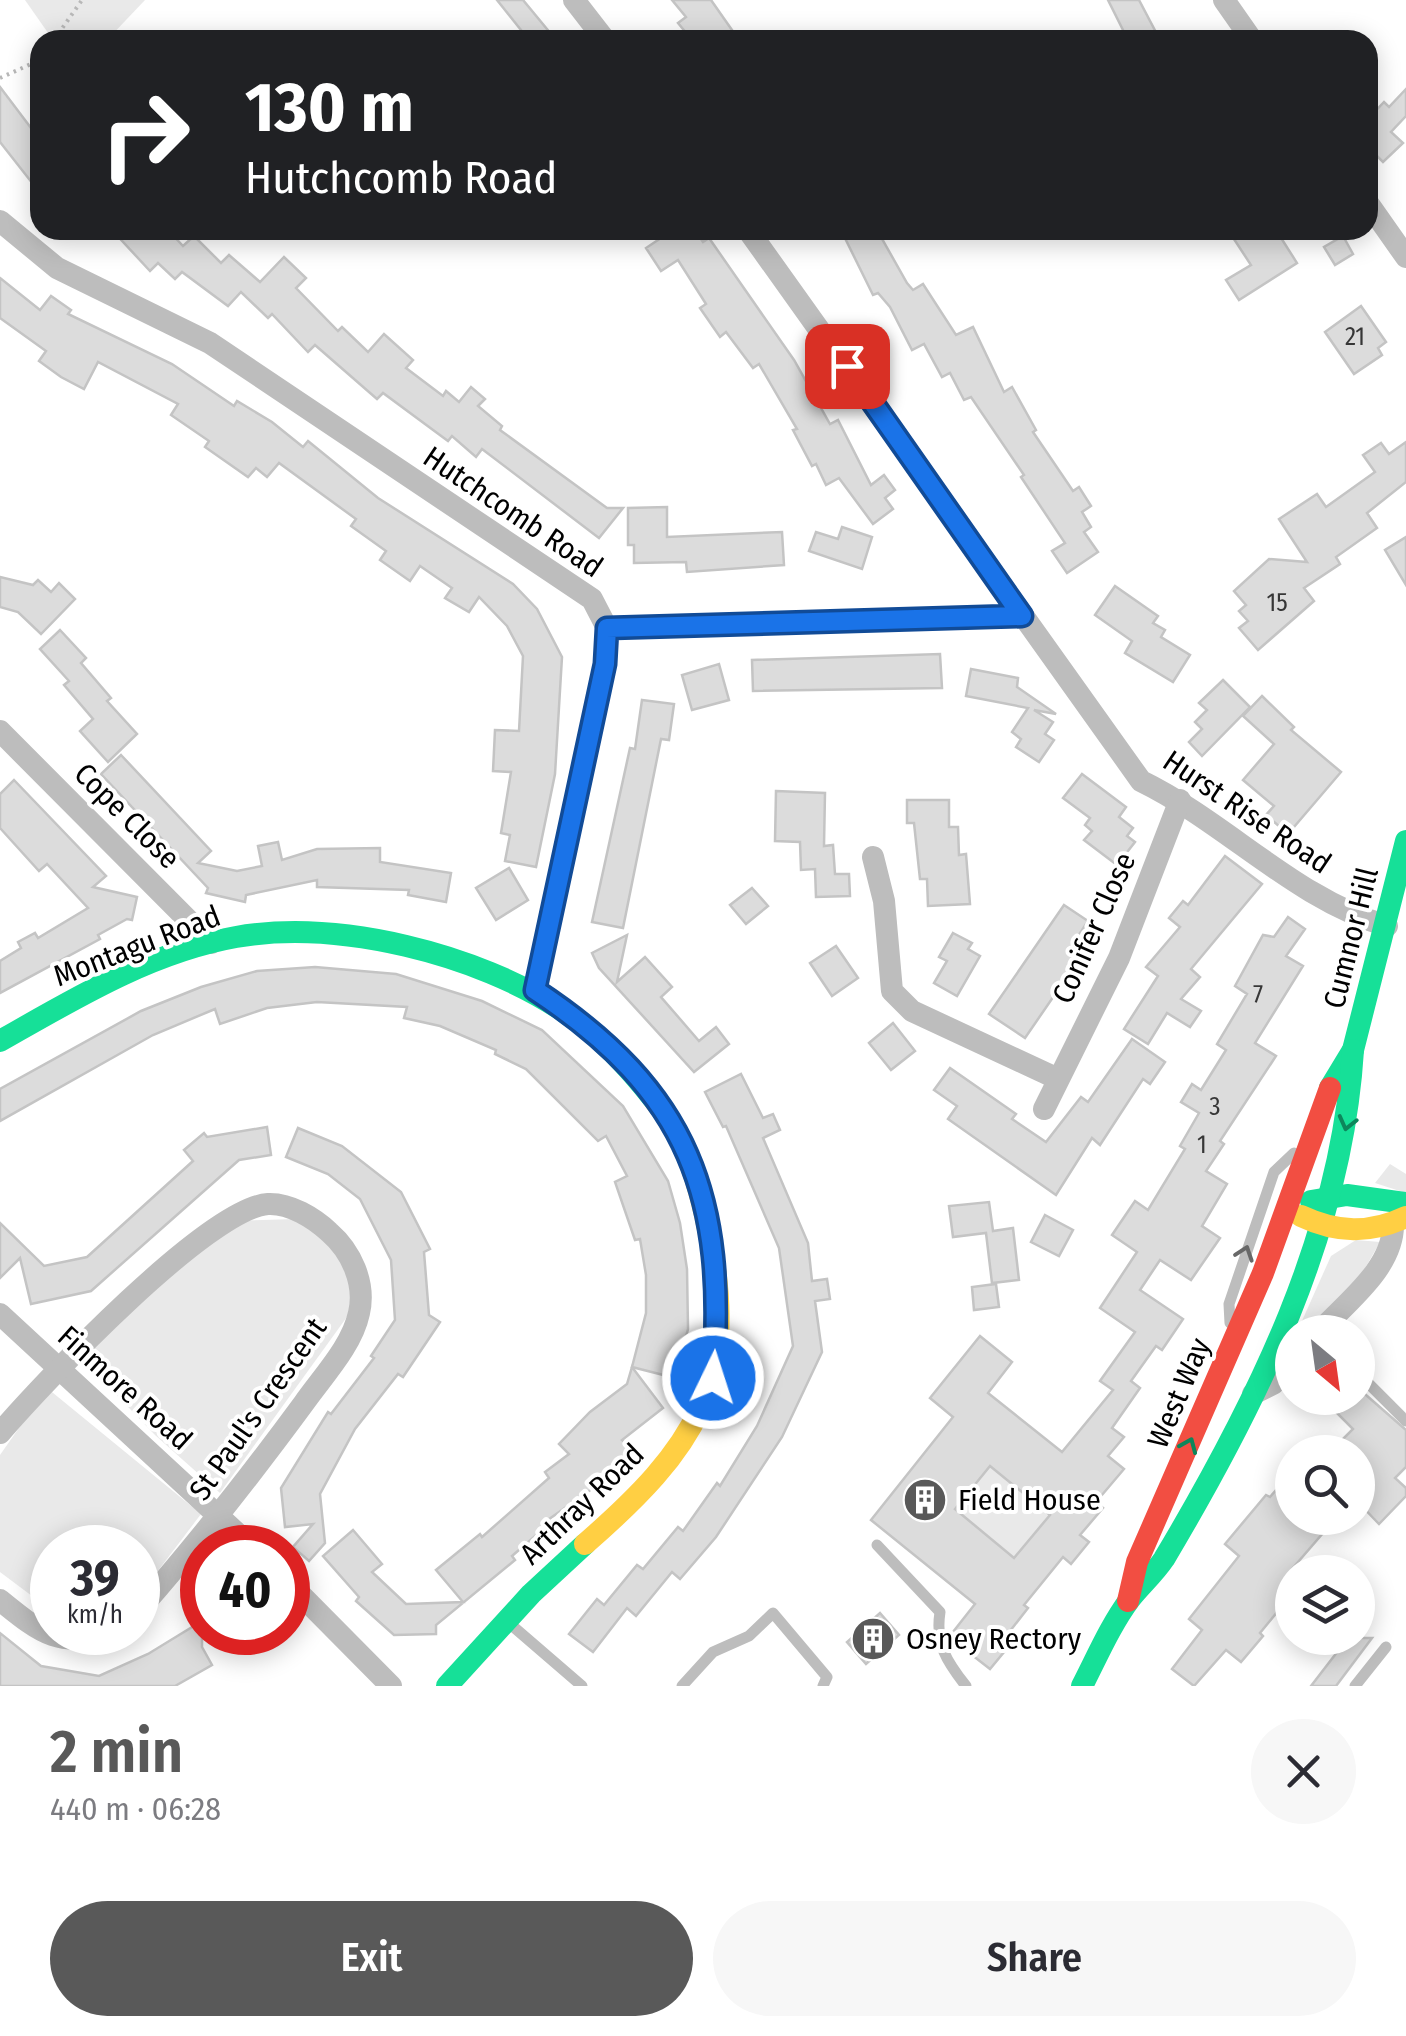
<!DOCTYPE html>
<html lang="en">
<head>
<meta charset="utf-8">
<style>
  :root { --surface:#fff; --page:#f7f7f7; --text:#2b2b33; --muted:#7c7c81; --accent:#595959 }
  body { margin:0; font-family:"Fira Sans Condensed",sans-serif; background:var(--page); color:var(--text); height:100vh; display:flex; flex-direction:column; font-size:38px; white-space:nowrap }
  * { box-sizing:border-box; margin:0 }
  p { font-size:32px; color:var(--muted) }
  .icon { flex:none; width:55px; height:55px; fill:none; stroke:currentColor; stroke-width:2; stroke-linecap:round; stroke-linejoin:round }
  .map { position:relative; height:1686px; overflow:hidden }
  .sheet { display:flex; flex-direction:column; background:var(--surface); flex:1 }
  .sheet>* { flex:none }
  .guide { position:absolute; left:30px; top:30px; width:1348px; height:210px; border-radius:30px; box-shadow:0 5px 25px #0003; background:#202124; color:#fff; overflow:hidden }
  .needle { width:65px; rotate:151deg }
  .tools { position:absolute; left:1275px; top:1315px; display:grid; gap:20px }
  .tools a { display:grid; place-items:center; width:100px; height:100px; border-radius:50%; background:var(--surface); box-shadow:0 5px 25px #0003; font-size:50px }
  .speed { position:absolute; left:30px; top:1525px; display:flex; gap:20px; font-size:50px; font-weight:700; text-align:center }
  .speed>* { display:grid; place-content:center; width:130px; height:130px; border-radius:50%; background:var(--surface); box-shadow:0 5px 25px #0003; line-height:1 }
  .speed small { font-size:25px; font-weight:400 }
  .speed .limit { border:15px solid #d22; background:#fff; color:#111 }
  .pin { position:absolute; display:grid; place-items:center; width:85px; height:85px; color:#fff; margin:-42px; border-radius:20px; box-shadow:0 5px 15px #0006 }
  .me { position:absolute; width:110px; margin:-55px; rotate:4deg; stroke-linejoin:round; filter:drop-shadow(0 0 8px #0008) }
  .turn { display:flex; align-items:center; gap:35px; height:210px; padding:0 50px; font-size:45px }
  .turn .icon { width:130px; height:130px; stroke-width:2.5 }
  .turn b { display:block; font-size:70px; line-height:85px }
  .round { display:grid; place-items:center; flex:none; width:105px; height:105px; border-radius:52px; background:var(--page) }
  .summary { display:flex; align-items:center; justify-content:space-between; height:170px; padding:0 50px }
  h1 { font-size:60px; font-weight:600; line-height:75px; color:var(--accent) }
  .cta { display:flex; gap:20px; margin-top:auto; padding:20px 50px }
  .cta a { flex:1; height:115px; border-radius:60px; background:var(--accent); color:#fff; font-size:40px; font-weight:600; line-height:115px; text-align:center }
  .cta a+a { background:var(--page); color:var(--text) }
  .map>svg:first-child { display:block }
</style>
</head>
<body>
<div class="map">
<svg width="1406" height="1686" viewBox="0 0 1406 1686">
  <rect width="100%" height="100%" fill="#fff"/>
  <g fill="#e9e9e9">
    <path d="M 25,0 L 145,0 L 107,40 L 53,40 Z"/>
    <path d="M 1390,1164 L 1406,1174 L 1406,1193 L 1375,1183 Z"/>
    <path d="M 296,1219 L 339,1249 L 357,1303 L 220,1493 L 155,1435 L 81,1358 L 228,1221 Z"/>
    <path d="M 1356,1240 L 1380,1242 L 1364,1270 L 1308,1332 L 1297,1332 L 1331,1256 Z"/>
    <path d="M 47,1388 L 201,1514 L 138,1597 L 138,1548 L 52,1548 L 52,1611 L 0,1572 L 0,1455 Z"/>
    <path d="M 990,1466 L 1050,1515 L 1014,1558 L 955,1509 Z"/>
  </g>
  <g fill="#dcdcdc" stroke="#c4c4c4" stroke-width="2.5" fill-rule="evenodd">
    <path d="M 497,0 L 523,0 L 556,40 L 529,40 Z"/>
    <path d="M 672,0 L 711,0 L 739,40 L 692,40 L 678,23 L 686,17 Z"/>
    <path d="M 1108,0 L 1139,0 L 1160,40 L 1128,40 Z"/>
    <path d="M 0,87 L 31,128 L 40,121 L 40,193 L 0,142 Z"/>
    <path d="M 1406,89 L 1406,116 L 1391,132 L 1403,143 L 1383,162 L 1368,147 L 1368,119 L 1384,102 L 1389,107 Z"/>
    <path d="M 112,230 L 168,230 L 183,246 L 194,236 L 221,263 L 229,255 L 260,282 L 284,257 L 306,278 L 296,288 L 338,331 L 342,327 L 368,352 L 384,334 L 413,360 L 406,368 L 443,396 L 446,391 L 459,402 L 471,387 L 485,399 L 478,406 L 502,426 L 500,430 L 607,508 L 623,508 L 599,538 L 482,449 L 476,457 L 452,436 L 448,441 L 383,393 L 377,399 L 315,345 L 308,352 L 272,314 L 268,318 L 241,292 L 228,306 L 182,272 L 175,279 L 158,263 L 150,271 Z"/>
    <path d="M 650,230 L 695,230 L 703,242 L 709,238 L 794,360 L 830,424 L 838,420 L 871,485 L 884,475 L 895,490 L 885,498 L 893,509 L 873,524 L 839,478 L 826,485 L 816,464 L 812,466 L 793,430 L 797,429 L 759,364 L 753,368 L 726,332 L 720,337 L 700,308 L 706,304 L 678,260 L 661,271 L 646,248 L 658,240 Z"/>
    <path d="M 841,230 L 877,230 L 907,283 L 913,290 L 923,284 L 956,335 L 973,327 L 1004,392 L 1012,387 L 1036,430 L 1033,432 L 1073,491 L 1079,487 L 1091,506 L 1082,512 L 1091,527 L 1084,532 L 1098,552 L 1067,573 L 1052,551 L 1065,543 L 1021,477 L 1024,475 L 971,397 L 964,400 L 950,373 L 942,377 L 924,344 L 912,350 L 890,307 L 878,293 L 873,295 Z"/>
    <path d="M 1228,230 L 1276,230 L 1297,263 L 1239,300 L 1226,280 L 1251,265 Z"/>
    <path d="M 1343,236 L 1353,254 L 1335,265 L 1324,247 Z"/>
    <path d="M 0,278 L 40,310 L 51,296 L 71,310 L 68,314 L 172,364 L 234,406 L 237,401 L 272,422 L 303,447 L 308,441 L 378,498 L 513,584 L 537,609 L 562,657 L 555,774 L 536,867 L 505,861 L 510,835 L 501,833 L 511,772 L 493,771 L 495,730 L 519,731 L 523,656 L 507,626 L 479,597 L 469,612 L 445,598 L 452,588 L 420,566 L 410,581 L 380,560 L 386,551 L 351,526 L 356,519 L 279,463 L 267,477 L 256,468 L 248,477 L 205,447 L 209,441 L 171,415 L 178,404 L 98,362 L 84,389 L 61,377 L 39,361 L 46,351 L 0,318 Z"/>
    <path d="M 1361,306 L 1386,342 L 1378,348 L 1382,355 L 1354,374 L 1325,332 Z"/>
    <path d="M 1406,442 L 1406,482 L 1367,513 L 1377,528 L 1336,557 L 1340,564 L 1304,588 L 1314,601 L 1258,650 L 1239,628 L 1248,621 L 1239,611 L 1246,605 L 1234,591 L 1269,559 L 1307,562 L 1279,519 L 1317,494 L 1326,507 L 1375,472 L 1363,455 L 1381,443 L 1389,454 Z"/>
    <path d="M 667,507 L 667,537 L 782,532 L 784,565 L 687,572 L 686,562 L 634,563 L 634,545 L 628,545 L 628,508 Z"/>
    <path d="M 842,527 L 872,537 L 862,569 L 809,551 L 816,532 L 838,539 Z"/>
    <path d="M 1406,537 L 1406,585 L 1385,550 Z"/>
    <path d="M 0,577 L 33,585 L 38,580 L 51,592 L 59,583 L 75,599 L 41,634 L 18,612 L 0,607 Z"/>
    <path d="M 1115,586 L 1158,616 L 1153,623 L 1165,630 L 1161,637 L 1190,655 L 1173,682 L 1125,653 L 1132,641 L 1095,615 Z"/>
    <path d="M 60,630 L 86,658 L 81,663 L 111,698 L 107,701 L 137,734 L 108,762 L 80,731 L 93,719 L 64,685 L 69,681 L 40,649 Z"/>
    <path d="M 940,654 L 942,688 L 753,691 L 752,660 Z"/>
    <path d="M 719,664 L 729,700 L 692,710 L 682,675 Z"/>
    <path d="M 971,669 L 1018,678 L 1017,687 L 1056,714 L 1034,710 L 1053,722 L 1045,734 L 1054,740 L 1039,762 L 1016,747 L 1021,739 L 1012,732 L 1028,708 L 966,696 Z"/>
    <path d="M 1223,680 L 1250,707 L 1202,756 L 1189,742 L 1202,729 L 1195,722 L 1207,710 L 1199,703 Z"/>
    <path d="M 1262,696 L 1294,727 L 1291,730 L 1341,772 L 1288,834 L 1266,815 L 1274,806 L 1243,780 L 1274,744 L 1243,716 Z"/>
    <path d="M 642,700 L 674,704 L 669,740 L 661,739 L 623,928 L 592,922 L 630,748 L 635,749 Z"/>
    <path d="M 121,755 L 211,851 L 198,863 L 237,871 L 262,866 L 258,846 L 278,842 L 282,860 L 317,849 L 380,848 L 380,862 L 451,873 L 446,902 L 408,895 L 409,890 L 317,887 L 317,880 L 246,895 L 245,902 L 206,893 L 208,888 L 101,774 Z"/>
    <path d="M 1082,774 L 1126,807 L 1119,817 L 1133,828 L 1127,836 L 1135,842 L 1117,865 L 1084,840 L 1092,831 L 1085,825 L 1090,818 L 1063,798 Z"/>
    <path d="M 14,780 L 106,876 L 93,887 L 137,897 L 132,920 L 127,919 L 98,935 L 100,939 L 0,993 L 0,961 L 21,948 L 18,942 L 35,933 L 38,938 L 88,908 L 47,864 L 39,871 L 0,828 L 0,794 Z"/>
    <path d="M 776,791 L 825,793 L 824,846 L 833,845 L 835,874 L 849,874 L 850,896 L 816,897 L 815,869 L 801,870 L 800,842 L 775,841 Z"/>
    <path d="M 907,800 L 949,800 L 949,827 L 958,827 L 959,855 L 966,854 L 970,904 L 928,906 L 927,879 L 920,879 L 914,823 L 907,823 Z"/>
    <path d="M 1225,856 L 1262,884 L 1191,969 L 1200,977 L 1181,999 L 1201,1011 L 1190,1027 L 1167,1013 L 1148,1044 L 1124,1029 L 1158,976 L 1146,967 L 1180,927 L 1169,918 L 1183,901 L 1188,905 Z"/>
    <path d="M 509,868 L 528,900 L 496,920 L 476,888 Z"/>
    <path d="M 752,888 L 768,906 L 746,924 L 730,905 Z"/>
    <path d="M 1064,905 L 1088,921 L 1069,950 L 1080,958 L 1025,1038 L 989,1014 Z"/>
    <path d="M 1288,917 L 1305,929 L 1286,956 L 1303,966 L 1255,1043 L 1276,1056 L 1220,1141 L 1224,1144 L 1206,1171 L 1227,1184 L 1202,1226 L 1220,1238 L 1191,1280 L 1160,1260 L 1140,1290 L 1183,1319 L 1162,1350 L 1156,1346 L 1131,1381 L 1140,1388 L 1112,1428 L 1124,1437 L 1108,1456 L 1124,1469 L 1096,1502 L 1103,1508 L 1080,1535 L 1089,1542 L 1071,1564 L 1063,1557 L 1024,1605 L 1028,1608 L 1003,1640 L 1009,1646 L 990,1669 L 949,1637 L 975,1604 L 871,1520 L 953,1417 L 930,1398 L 980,1336 L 1012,1362 L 988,1393 L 1062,1452 L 1113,1390 L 1100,1381 L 1135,1332 L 1100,1308 L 1137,1252 L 1112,1235 L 1135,1201 L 1148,1210 L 1185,1149 L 1180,1146 L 1199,1113 L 1181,1102 L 1192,1084 L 1201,1090 L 1226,1050 L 1217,1044 L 1247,994 L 1235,986 L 1263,935 L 1274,937 ZM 990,1466 L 1050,1515 L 1014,1558 L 955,1509 Z"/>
    <path d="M 953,933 L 972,943 L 968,949 L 980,956 L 957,996 L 934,983 L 947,961 L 939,957 Z"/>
    <path d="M 627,935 L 617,982 L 645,957 L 672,987 L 661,997 L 699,1041 L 716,1027 L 729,1044 L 694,1072 L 599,968 L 592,953 Z"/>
    <path d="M 836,946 L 858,978 L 832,996 L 810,963 Z"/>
    <path d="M 315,967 L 396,974 L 482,1001 L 542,1030 L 623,1106 L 668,1181 L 680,1223 L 687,1269 L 688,1329 L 675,1378 L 632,1367 L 646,1313 L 646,1275 L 640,1239 L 635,1240 L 615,1182 L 627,1176 L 606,1136 L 598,1141 L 526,1069 L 495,1054 L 496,1050 L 440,1026 L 404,1018 L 407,1007 L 317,1002 L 267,1008 L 220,1024 L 215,1009 L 153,1035 L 0,1121 L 0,1089 L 141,1011 L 201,987 L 257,971 Z"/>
    <path d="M 893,1023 L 915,1051 L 891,1070 L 869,1043 Z"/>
    <path d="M 1132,1039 L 1165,1062 L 1150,1084 L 1143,1079 L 1100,1145 L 1092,1138 L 1056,1195 L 948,1119 L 957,1106 L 934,1090 L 950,1068 L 1016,1114 L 1012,1119 L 1046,1142 L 1081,1097 L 1088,1102 Z"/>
    <path d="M 741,1074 L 763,1118 L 773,1114 L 780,1130 L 763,1138 L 808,1243 L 812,1281 L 827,1279 L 830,1299 L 815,1301 L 822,1352 L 782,1437 L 716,1537 L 680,1579 L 672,1572 L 636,1616 L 627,1608 L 593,1652 L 569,1634 L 597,1599 L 604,1605 L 637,1565 L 643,1569 L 678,1527 L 683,1531 L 717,1483 L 720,1486 L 757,1426 L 793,1346 L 779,1248 L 726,1126 L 723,1127 L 705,1092 Z"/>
    <path d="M 267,1127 L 271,1155 L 239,1160 L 91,1291 L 31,1304 L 20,1258 L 0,1278 L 0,1223 L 44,1266 L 87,1257 L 193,1161 L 184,1150 L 204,1133 L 207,1137 Z"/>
    <path d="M 298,1128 L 342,1146 L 401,1192 L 430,1249 L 424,1252 L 429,1315 L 440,1322 L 403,1377 L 398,1374 L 355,1429 L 320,1494 L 325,1543 L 309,1561 L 293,1547 L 313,1524 L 285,1527 L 281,1488 L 328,1412 L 331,1414 L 374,1358 L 371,1356 L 395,1320 L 391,1260 L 360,1199 L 328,1174 L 286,1157 Z"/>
    <path d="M 989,1202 L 993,1231 L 1013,1228 L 1019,1280 L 992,1283 L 986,1233 L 953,1237 L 949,1206 Z"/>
    <path d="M 1045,1215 L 1073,1230 L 1059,1256 L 1031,1242 Z"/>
    <path d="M 996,1284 L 999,1307 L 974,1310 L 972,1287 Z"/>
    <path d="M 632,1367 L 663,1408 L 622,1440 L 632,1449 L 596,1486 L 545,1522 L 548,1525 L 512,1556 L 515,1560 L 436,1625 L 436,1634 L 394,1635 L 356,1601 L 359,1597 L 323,1556 L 353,1530 L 382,1564 L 372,1572 L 406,1604 L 463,1602 L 436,1570 L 480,1534 L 482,1537 L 549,1478 L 545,1472 L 569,1454 L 559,1444 L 590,1412 L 627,1384 Z"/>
    <path d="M 1358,1388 L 1406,1430 L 1406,1467 L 1395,1478 L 1406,1488 L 1406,1496 L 1379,1524 L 1358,1502 L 1358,1452 L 1330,1452 L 1353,1429 L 1334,1410 L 1348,1398 L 1358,1398 Z"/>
    <path d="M 1292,1472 L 1292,1518 L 1336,1518 L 1292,1569 L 1292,1594 L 1260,1633 L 1263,1636 L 1241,1662 L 1226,1650 L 1194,1686 L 1172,1669 L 1202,1630 L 1189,1619 L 1239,1556 L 1225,1544 L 1266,1495 L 1270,1497 Z"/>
    <path d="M 880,1613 L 899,1635 L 866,1664 L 847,1642 Z"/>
    <path d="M 202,1621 L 202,1647 L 212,1665 L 175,1686 L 0,1686 L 0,1633 L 41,1666 L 99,1676 L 148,1654 Z"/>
    <path d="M 1348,1638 L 1372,1638 L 1336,1686 L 1311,1686 Z"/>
  </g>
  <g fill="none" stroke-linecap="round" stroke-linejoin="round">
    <g stroke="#b8b8b8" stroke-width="4" stroke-dasharray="2.5 5" stroke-linecap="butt">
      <path d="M 54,40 L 82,0"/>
      <path d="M 0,78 L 40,60"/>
    </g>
    <g stroke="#bdbdbd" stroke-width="11">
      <path d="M 1230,1323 L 1229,1304 L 1274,1172 L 1294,1153"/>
      <path d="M 1358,1373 L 1406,1421"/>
      <path d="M 877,1545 L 940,1612 C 935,1644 947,1662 966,1686"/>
      <path d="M 509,1623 L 582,1686"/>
      <path d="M 682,1686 L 713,1652 L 749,1636 L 773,1613 L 827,1677 L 823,1686"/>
      <path d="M 1355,1686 L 1386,1647"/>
    </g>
    <g stroke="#bdbdbd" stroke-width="22">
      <path d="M 574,0 L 605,40"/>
      <path d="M 1224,0 L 1252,40"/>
      <path d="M 1368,203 L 1406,257"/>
      <path d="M 0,221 L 57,268 L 210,343 L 592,599 L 607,628 L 605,665 L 535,991"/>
      <path d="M 748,230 L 1141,781 C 1227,823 1295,899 1387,926"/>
      <path d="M 607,628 L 1022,616"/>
      <path d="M 0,731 L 211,943"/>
      <path d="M 873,857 L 884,901 L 892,991 L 912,1011 L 1056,1078"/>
      <path d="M 1044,1109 L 1119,958 L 1180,800"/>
      <path d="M 0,1314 L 253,1548"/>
      <path d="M 1319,1332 C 1347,1302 1394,1267 1393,1224"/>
      <path d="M 1253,1394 L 1273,1384 L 1292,1366"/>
      <path d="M 0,1433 C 42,1384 208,1208 268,1204 C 290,1203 314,1218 329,1232 C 351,1251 366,1283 359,1313 C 352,1346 323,1376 304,1403 C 251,1475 197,1544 138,1611"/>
      <path d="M 288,1582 L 391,1686"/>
      <path d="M 0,1600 C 43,1635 59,1648 115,1632"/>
    </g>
    <g stroke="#16e098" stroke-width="22">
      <path d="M 0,1041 C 74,999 151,952 236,937 C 338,919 478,954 563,1011 C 600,1036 628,1067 655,1101"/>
      <path d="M 1330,1088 L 1353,1050 L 1406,841"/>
      <path d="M 1311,1201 L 1347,1195 L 1406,1203"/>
      <path d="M 447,1686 L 531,1594 L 585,1544"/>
      <path d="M 1082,1686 C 1097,1657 1110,1626 1130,1599 C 1141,1585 1154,1574 1164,1559 C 1257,1403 1342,1233 1353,1050"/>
    </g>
    <g stroke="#ffcf43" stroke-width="22">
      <path d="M 1301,1216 C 1337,1233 1370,1234 1406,1217"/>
      <path d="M 585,1544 C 695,1448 740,1383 709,1234 C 700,1187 686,1139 655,1101"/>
    </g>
    <path stroke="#f24e42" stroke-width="22" d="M 1128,1601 L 1137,1562 L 1263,1273 L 1330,1088"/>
  </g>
  <defs><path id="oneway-chevron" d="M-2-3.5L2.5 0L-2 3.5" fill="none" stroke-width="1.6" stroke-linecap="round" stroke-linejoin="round" transform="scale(2.5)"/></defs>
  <g stroke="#0d865b">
    <use href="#oneway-chevron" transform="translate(1347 1123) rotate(104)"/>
    <use href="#oneway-chevron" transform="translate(1189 1445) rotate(-67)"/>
  </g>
  <use stroke="#686868" href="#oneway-chevron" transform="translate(1245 1253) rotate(-71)"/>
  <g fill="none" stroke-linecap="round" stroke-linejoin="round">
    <g stroke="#114b97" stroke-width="25">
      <path id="route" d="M 713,1378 C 727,1198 690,1092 535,990 L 605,664 L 607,628 L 1022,616 L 847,366"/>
    </g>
    <use href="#route" stroke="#1a73e8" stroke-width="18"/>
  </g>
  <defs>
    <g id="building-disc" transform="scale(2.25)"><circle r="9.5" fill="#595959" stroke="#fff"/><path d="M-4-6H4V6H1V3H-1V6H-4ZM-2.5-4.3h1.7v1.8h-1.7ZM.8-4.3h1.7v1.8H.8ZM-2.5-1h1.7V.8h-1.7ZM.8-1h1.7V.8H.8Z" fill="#fff"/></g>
  </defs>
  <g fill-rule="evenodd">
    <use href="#building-disc" x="925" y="1500"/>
    <use href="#building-disc" x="873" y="1639"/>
  </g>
  <g text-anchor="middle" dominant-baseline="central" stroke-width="8" stroke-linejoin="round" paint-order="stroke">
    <g font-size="25" fill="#373737">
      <text x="1355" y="337">21</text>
      <text x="1277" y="603">15</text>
      <text x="1258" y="995">7</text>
      <text x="1215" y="1107">3</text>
      <text x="1202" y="1145">1</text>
    </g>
    <g font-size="30" fill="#000" stroke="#fff">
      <text transform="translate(513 512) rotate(34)">Hutchcomb Road</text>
      <text transform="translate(1247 812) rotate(34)">Hurst Rise Road</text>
      <text transform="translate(127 816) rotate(45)">Cope Close</text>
      <text transform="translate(1094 928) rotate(-66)">Conifer Close</text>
      <text transform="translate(1351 938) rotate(-76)">Cumnor Hill</text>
      <text transform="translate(137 946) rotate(-21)">Montagu Road</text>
      <text transform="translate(125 1388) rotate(42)">Finmore Road</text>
      <text transform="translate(1179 1393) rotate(-67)">West Way</text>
      <text transform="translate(258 1409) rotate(-55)">St Paul's Crescent</text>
      <text transform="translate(582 1504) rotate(-44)">Arthray Road</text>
    </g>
    <g font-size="30" fill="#000" stroke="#fff" text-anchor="start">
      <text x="958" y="1500">Field House</text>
      <text x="906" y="1639">Osney Rectory</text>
    </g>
  </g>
</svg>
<div class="tools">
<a><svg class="needle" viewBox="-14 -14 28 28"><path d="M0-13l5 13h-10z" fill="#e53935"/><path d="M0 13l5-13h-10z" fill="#7c7c81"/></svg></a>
<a><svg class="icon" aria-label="search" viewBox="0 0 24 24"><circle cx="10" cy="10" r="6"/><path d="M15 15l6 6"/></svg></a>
<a><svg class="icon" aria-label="layers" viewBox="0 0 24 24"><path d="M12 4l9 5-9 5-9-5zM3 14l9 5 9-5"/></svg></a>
</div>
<div class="speed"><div>39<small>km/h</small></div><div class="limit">40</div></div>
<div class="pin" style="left:847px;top:366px;background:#d93025"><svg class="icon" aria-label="arrive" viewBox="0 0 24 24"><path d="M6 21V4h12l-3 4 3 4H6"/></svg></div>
<svg class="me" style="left:713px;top:1378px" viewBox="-20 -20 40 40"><circle r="17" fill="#1a73e8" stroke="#fff" stroke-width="3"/><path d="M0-11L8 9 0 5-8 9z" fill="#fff"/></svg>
<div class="guide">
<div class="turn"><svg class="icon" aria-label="right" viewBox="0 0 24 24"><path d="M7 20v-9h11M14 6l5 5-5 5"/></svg><div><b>130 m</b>Hutchcomb Road</div></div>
</div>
</div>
<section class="sheet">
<div class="summary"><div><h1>2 min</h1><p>440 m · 06:28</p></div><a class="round"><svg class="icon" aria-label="close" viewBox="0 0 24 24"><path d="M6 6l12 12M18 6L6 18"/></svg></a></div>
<div class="cta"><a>Exit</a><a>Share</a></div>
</section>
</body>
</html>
